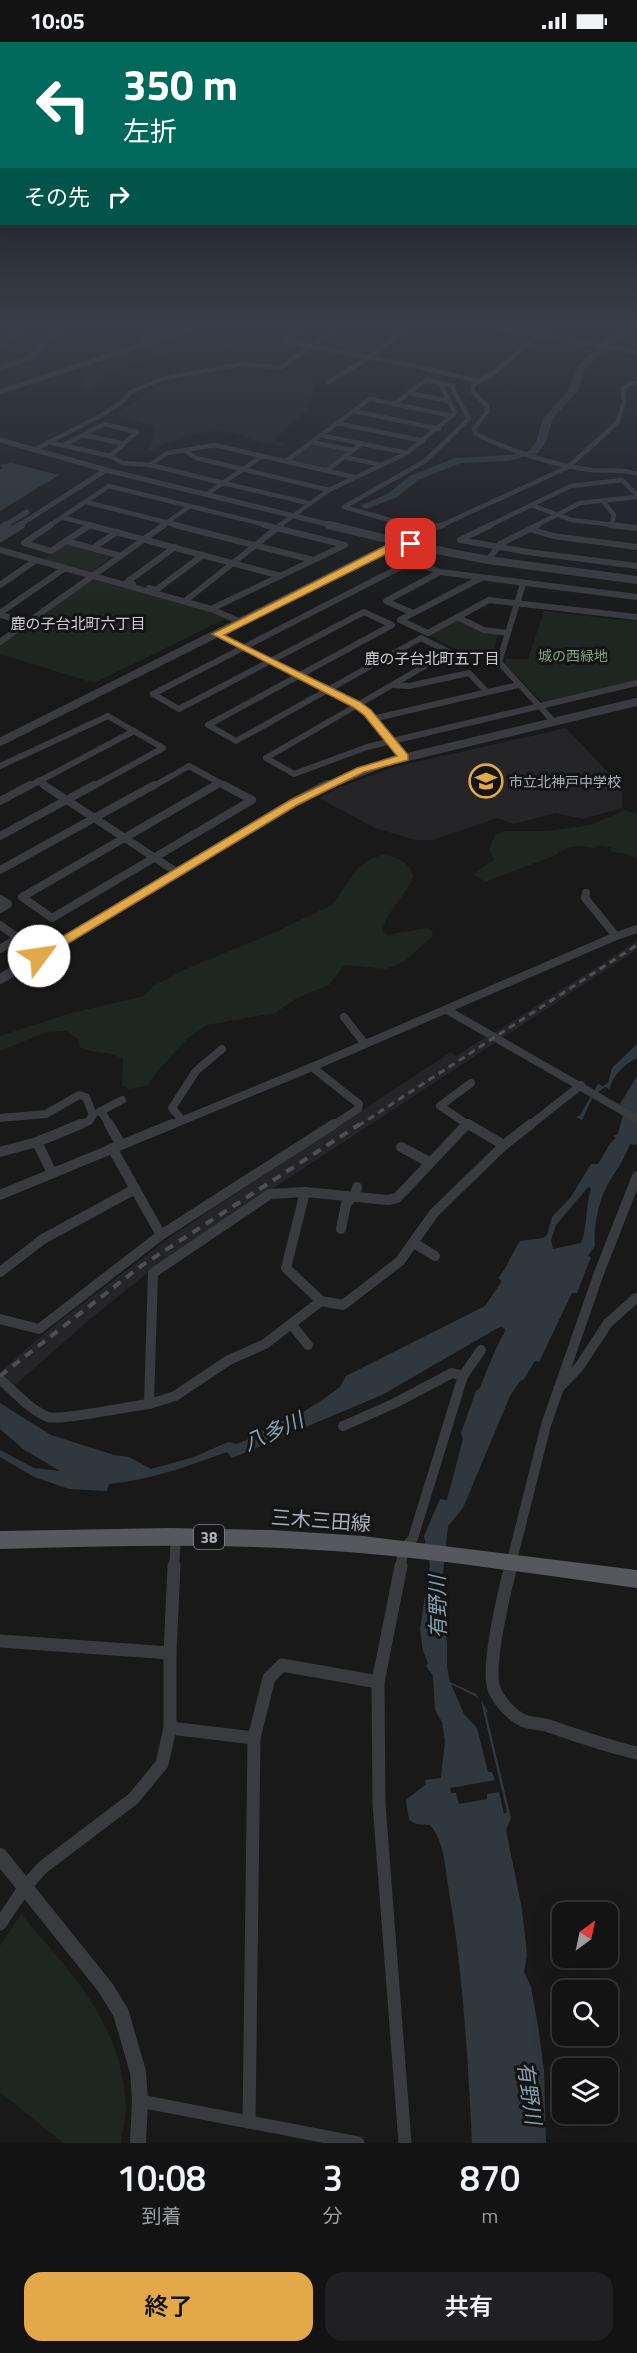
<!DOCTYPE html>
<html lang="ja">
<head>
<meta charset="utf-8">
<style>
  :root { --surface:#131314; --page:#202022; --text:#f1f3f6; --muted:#9d9ea0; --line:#323234; --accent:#e2a849 }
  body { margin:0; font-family:"Titillium Web","Noto Sans JP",sans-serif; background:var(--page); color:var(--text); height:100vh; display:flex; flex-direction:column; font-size:22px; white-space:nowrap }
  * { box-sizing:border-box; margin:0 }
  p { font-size:20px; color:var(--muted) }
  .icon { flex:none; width:33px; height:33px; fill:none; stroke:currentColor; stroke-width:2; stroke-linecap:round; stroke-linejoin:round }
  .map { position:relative; height:2101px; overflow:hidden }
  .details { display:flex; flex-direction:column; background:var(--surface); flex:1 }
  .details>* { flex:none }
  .hud { position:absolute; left:0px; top:0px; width:638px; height:183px; box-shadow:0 6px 24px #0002,0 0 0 2px var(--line); background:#00695c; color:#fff; overflow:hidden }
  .needle { width:39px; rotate:33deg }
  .controls { position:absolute; left:552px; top:1860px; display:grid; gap:12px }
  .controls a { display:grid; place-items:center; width:66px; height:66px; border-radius:12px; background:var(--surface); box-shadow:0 6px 24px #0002,0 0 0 2px var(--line); font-size:30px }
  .pin { position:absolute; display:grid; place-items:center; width:51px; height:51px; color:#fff; margin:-26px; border-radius:12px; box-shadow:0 3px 9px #0006 }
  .me { position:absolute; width:66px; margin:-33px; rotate:59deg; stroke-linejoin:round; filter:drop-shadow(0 0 4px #0008) }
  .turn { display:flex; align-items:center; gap:21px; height:126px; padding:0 24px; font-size:27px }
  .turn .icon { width:78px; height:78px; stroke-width:2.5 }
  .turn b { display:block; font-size:42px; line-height:51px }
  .then { display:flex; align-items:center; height:57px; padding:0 24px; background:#0003; gap:12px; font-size:22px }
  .eta { display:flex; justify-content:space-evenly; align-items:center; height:102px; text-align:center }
  .eta b { font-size:36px; font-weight:600; line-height:42px }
  .button { display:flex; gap:12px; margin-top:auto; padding:12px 24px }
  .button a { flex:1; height:69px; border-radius:18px; background:var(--accent); color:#111; font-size:24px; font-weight:600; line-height:69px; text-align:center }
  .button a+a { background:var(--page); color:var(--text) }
  .status { display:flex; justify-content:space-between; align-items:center; height:42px; padding:0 30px; background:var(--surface); direction:ltr }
  .status svg { height:16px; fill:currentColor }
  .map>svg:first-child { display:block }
</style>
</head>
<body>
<div class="status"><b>10:05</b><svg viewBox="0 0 49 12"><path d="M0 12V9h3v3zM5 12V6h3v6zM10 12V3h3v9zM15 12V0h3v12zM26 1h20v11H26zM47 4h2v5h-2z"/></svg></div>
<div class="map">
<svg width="637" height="2101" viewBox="0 0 637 2101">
  <rect width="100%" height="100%" fill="#19191a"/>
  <g fill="#252527">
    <path d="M 566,686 L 622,745 L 622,766 L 583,777 L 555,771 L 514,782 L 497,776 L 433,798 L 416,798 L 375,786 L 319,756 L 340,745 L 394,725 Z"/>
    <path d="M 637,899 L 637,908 L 502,996 L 494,991 Z"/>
    <path d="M 486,995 L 495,1001 L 223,1179 L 141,1236 L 88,1279 L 15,1343 L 0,1330 L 53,1284 L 173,1193 L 451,1010 L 456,1014 Z"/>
  </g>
  <g fill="#1f2520">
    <path d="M 213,284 L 283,291 L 215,310 L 171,310 L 106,332 L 100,341 L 87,352 L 82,338 L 87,333 L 86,326 L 98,324 L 121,312 Z"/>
    <path d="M 240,327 L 293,329 L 316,340 L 307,368 L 274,397 L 286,403 C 266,407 247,393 228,390 C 204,386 169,402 147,409 L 154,393 L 152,384 L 116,372 L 141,356 L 150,345 Z"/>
    <path d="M 312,401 L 348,409 L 325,427 L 288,419 Z"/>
    <path d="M 67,501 L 114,513 L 90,531 L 42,519 Z"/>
    <path d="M 92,537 L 206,568 L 227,576 L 94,641 L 0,612 L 0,603 Z"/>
    <path d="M 544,569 L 630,579 L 637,576 L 637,639 L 543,661 L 506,623 L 505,617 L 528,617 Z"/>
    <path d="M 456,578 L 482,590 L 498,593 L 491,619 L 451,605 L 428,593 Z"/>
    <path d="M 626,768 L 637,772 L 637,817 L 627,812 L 611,810 L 611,805 L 598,803 L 594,806 C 578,803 568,803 556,813 L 485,840 L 473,832 L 494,818 L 489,808 L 495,793 L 506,789 L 546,789 L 590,783 Z"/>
    <path d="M 385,812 C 400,817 408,820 414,834 C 405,854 388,868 382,888 L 387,893 L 427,886 L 433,890 L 432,895 L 405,919 L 386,927 L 344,923 L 329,943 L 297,956 L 275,971 L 207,983 L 188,996 L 159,1027 L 148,1043 L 130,1047 L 122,1044 L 123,1017 C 109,1008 94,1013 80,1005 L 79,998 L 66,989 L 47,990 L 0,1009 L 0,994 L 3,993 L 71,971 L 144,954 L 153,944 L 186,927 L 280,888 L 333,862 L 357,827 L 370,817 Z"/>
    <path d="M 21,1872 C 72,1932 122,1981 126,2065 C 126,2076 122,2089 121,2101 L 63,2101 L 0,2050 L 0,1904 Z"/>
  </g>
  <g fill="#30383d" fill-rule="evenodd">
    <path d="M 11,421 L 59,433 L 0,469 L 0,428 L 3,425 L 0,423 Z"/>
    <path d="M 637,1002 L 637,1016 C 625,1022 612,1034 610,1047 L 605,1045 L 593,1054 L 582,1078 L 576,1075 L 580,1073 L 598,1042 L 603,1044 L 608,1041 L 612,1026 Z"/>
    <path d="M 637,1034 L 637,1103 L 630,1102 C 625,1116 617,1127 609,1140 C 599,1157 593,1184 595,1204 L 588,1214 L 591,1215 L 577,1251 L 572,1251 L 539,1320 L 535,1319 L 524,1337 L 520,1339 L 510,1354 L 463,1466 L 448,1484 L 441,1551 L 447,1601 L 447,1625 L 450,1640 L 476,1652 L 488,1669 L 486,1671 L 511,1776 L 506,1788 L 522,1867 L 527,1913 L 524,1930 L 531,1945 L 538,1984 L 544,2028 L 546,2101 L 472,2101 C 468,2017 463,1932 449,1849 C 445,1827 445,1800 430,1783 L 416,1782 L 409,1778 L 406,1758 L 426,1742 L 425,1738 L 441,1736 L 445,1699 L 442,1680 L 435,1668 L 433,1634 L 426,1624 L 428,1621 L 423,1609 L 420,1587 L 430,1523 L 424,1494 L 440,1457 L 447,1458 L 463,1397 L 461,1391 L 476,1349 L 480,1346 C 484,1336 499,1297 504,1292 L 505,1287 L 501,1285 L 496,1287 L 382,1353 L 232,1416 L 227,1410 C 188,1424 151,1438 109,1442 L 107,1449 L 69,1447 L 34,1435 L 0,1415 L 0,1408 L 34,1426 L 60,1429 L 23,1407 L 0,1387 L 0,1361 L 51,1393 L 114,1413 L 129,1415 L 151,1427 L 194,1415 L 228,1400 L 237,1402 L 253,1395 L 271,1382 L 292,1377 L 319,1360 L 340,1345 L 346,1334 L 485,1264 L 502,1239 L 498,1236 C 507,1226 512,1211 520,1199 L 543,1196 L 547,1193 L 552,1175 L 571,1155 L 591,1122 L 598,1122 C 604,1114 608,1101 616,1096 L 613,1094 L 618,1092 L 623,1072 L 620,1062 ZM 589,1144 L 591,1147 C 585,1165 588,1184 581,1201 L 553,1207 L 551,1198 L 556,1183 ZM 451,1642 L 477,1655 L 481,1659 L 507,1770 L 504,1772 L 499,1750 L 487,1752 L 487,1757 L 459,1762 L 456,1751 L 451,1751 L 450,1746 L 495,1738 L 492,1730 L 488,1730 L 477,1686 L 464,1672 Z"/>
  </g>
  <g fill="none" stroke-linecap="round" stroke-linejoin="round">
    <path stroke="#30383d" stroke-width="1.5" d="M 477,284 L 480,284"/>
    <g fill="#30383d" fill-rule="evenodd">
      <path d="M 66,284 L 77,284 L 49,300 L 33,318 L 0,329 L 0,323 L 27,314 L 43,296 Z"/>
      <path d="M 629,284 L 637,284 L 637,287 L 610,304 L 585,327 L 578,349 L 553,376 L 546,400 L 538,411 L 509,419 L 461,421 L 418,438 L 397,455 L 366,467 L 360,464 L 389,451 L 410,434 L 455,416 L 509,413 L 529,409 L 536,400 L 543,376 L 568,349 L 578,324 L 604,300 Z"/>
    </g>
    <g stroke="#3a3b3f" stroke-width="4.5">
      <path d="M 294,284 L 300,288 L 282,299 L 415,324 L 478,339"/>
      <path d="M 548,284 L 496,329 L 473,343 L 473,350 L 487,364 L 487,370 L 474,387 L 476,392 C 507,408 556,424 591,428 C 607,430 621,426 637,432"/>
      <path d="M 141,295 L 163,289"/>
      <path d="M 0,302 L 30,284"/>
      <path d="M 601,304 L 629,284"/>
      <path d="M 329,340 L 369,315 L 411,284"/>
      <path d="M 408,351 L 449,359"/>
      <path d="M 394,362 L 426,338 L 451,343 L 469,377 L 425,419 L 344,465 L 411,484"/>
      <path d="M 354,369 L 439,387"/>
      <path d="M 336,381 L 424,399"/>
      <path d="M 84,393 L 124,402"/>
      <path d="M 320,393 L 407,411"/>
      <path d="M 48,400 L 110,414 L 123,421 L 150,423"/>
      <path d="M 311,400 L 352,408"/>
      <path d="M 64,403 L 104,382 L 137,390 L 110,414"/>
      <path d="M 215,403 L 262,414 L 223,441 L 150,423 L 167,411 Z"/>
      <path d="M 34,408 L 106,371 L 124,358 L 130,350 L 165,336 L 243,322 L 280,326 L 341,284"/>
      <path d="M 184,408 L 196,416 L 329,448 L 279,484"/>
      <path d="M 262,414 L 354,435"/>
      <path d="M 344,415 L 381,423"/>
      <path d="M 286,419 L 370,357 L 452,374"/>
      <path d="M 326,429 L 361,402"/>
      <path d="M 223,441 L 308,461"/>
      <path d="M 329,448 L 407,411 L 455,371 L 440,341"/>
      <path d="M 207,452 L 223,441"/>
      <path d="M 603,459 L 614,473 L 611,484"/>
      <path d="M 86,460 L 181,484"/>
      <path d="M 531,463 L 572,478 L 623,484"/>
      <path d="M 64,476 L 95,484"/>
      <path d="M 49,484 L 109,444 L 270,484"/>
      <path d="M 162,484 L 190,464"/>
      <path d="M 440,484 L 568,425 L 617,381 L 624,361 L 623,347 L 629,342 L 637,341"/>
      <path d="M 488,484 L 571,444 L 622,438 L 637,453"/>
      <path d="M 535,484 L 580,461 L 637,455"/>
    </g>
    <g stroke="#3a3b3f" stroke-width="6">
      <path d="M 51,483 L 24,501 L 51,509 L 66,499 L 121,514"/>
      <path d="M 89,483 L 281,534"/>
      <path d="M 175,483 L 313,518"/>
      <path d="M 406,483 L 426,488 L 443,483"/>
      <path d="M 491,483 L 460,498 L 528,510 L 637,524"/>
      <path d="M 610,483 L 637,486"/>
      <path d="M 530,487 L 553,494 L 637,505"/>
      <path d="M 66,499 L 90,483"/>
      <path d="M 93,506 L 117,490"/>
      <path d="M 0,508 L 211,567 L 241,580"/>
      <path d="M 488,518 L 500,502 L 538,483"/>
      <path d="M 481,536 L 400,578 L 428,591 L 489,558 L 637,575"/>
      <path d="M 133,542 L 127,540 L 175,505"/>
      <path d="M 523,542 L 499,620 L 554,680"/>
      <path d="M 0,543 L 36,518"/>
      <path d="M 149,546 L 156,548 L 203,513"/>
      <path d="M 185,559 L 281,483"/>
      <path d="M 211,567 L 345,503 L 264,483"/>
      <path d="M 0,571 L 65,526"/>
      <path d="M 413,571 L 386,559 L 440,530"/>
      <path d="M 0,573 L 27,580"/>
      <path d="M 457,575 L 484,588 L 508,591"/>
      <path d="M 217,592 L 357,663 L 367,670 L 404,716"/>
      <path d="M 0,600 L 164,483"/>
      <path d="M 393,643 L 409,644 L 469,631 L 487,650"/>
      <path d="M 153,652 L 179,667 L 364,570 L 392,583 L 208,683 L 236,699 L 421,596 L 449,610 L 266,716 L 294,732 L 367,705 L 637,641"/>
      <path d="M 153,652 L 412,519 L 440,530 L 637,555"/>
      <path d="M 372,677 L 518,643"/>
      <path d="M 0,724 L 108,674 L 163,706 L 92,745"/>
      <path d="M 38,739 L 47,745"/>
      <path d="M 28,745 L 134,689"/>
      <path d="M 152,745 L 189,724 L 227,745"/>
      <path d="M 214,745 L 220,741"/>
    </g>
    <g stroke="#3a3b3f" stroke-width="8">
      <path d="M 44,743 L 178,831"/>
      <path d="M 216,743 L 22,855 L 52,876 L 252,758 L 224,743"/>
      <path d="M 0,759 L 30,743"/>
      <path d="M 0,794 L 94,743"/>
      <path d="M 0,828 L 154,743"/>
      <path d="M 0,857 L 8,862 L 0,867"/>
      <path d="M 0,883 L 18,896 L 0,907"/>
      <path d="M 616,894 L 637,887"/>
      <path d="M 447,968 L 637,1077"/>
      <path d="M 344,975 L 365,1002"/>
      <path d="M 312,1025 L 359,1062 L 358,1067 L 332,1084"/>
      <path d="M 101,1069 L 110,1084"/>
      <path d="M 99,1070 L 122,1058"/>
      <path d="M 0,1076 L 46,1072 L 79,1053 L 86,1055 L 93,1073 L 89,1079 L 77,1084"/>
      <path d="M 181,1077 L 172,1066 L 196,1029 L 222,1007"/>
      <path d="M 467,1082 L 440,1064 L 471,1041"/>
      <path d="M 169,1084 L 312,1025 L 616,894 L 585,856 L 586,851"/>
      <path d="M 465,1084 L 467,1082 L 470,1084"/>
      <path d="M 529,1084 L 581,1043"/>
    </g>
    <g stroke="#3a3b3f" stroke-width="10">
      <path d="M 109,1082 L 121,1103"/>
      <path d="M 467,1082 L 397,1156 L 388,1158 L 305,1150 L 286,1226 L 321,1259 L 343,1263 L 400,1219 L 434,1171 L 504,1103"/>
      <path d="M 468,1082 L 504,1103"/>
      <path d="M 37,1100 L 52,1131"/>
      <path d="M 504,1103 L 531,1082"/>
      <path d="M 401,1105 L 429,1120"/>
      <path d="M 0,1110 L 37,1100 L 81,1082"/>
      <path d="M 0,1153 L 172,1082"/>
      <path d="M 341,1187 L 346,1162 L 356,1150 L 357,1145"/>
      <path d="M 161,1193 L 334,1082"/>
      <path d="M 414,1201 L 435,1214"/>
      <path d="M 0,1230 L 43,1197 L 135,1147"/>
      <path d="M 0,1277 L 39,1287 L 161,1193 L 112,1106"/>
      <path d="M 292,1283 L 308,1303"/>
      <path d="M 463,1334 L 481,1308"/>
      <path d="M 0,1337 C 14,1349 30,1368 48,1375 C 58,1379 132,1364 149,1362 L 153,1231 L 270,1152 L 305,1150"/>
      <path d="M 558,1347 L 579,1325 L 608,1281 L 636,1256"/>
      <path d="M 149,1362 L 175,1354 L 229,1318 L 265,1302 L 321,1259"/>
      <path d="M 343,1384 L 393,1362 L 452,1331 L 463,1334 L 413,1496 L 404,1507 L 400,1526"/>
      <path d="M 174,1526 L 176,1494"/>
      <path d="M 510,1526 L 546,1383 L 599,1231 L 637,1134"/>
    </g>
    <g stroke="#3a3b3f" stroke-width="13">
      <path d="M 401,1524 L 378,1640 L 379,1762 L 405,2101"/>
      <path d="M 511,1524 C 504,1551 488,1618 493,1643 C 496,1656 510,1672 522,1678 C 530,1682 540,1681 549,1684 C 578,1694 606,1704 637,1711"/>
      <path d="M 0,1599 L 170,1611"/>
      <path d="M 170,1686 L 254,1696"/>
      <path d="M 0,1882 L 25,1845 L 43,1825 L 133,1757 L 162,1722 L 170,1686 L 170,1611 L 174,1524"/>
      <path d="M 140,2059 L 358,2101"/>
      <path d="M 249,2080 L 254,1696 L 269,1636 L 282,1623 L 378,1640"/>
    </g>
    <g stroke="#3a3b3f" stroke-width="5">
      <path d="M 485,284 L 637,310"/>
      <path d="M 0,350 L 198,284"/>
      <path d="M 0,398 L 106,428 L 335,484"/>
      <path d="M 4,484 L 27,470"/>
      <path d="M 18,484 L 106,428"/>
    </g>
    <g stroke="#3a3b3f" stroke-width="8">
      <path d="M 329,483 L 411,503 L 488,518 L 637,538"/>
      <path d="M 0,487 L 7,483"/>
      <path d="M 0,496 L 21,483"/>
      <path d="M 0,700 L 399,500"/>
      <path d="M 324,745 L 387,720 L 637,660"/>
    </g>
    <path stroke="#3a3b3f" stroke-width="10" d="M 0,937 L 293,761 L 327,743"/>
    <path stroke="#3a3b3f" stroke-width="16" d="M 0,1814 L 105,1945 L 121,1971 L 138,2030 L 140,2059 L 138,2101"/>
    <path fill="#56585e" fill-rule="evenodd" d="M 170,1486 L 272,1488 L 363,1494 L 637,1528 L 637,1546 C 531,1532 424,1514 317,1508 C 212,1501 106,1504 0,1507 L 0,1489 Z"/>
    <path stroke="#4d4f54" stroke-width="3" stroke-dasharray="7 5" stroke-linecap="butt" d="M 358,1084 L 637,903"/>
    <path stroke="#4d4f54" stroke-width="4" stroke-dasharray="9 7" stroke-linecap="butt" d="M 0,1334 L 141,1224 L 360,1082"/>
  </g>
  <linearGradient id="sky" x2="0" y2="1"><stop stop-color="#0e0e0e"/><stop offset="0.49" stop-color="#383e49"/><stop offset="1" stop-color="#383e49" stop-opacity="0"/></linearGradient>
  <rect width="637" height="578" fill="url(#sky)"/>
  <path fill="#e2a849" stroke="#936d2f" stroke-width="1.5" d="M 399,497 L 415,502 L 411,505 L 401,503 L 394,508 L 224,593 L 360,660 L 371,668 L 408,713 L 408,718 L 364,730 L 297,763 L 44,916 L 35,916 L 33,914 L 35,911 L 289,759 L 357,726 L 397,714 L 364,673 L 353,665 L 212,592 Z"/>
  <defs>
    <g id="school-ring" transform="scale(1.725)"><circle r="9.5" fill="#141415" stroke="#e2a849" stroke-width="1.5"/><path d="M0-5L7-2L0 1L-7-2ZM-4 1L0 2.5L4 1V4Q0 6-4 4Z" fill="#e2a849"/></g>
  </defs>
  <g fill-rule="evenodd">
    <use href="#school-ring" x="486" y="739"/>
  </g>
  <g text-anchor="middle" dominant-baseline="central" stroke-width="6" stroke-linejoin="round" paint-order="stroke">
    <g font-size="14" fill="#85a286" stroke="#141415">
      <text x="573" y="613">城の西緑地</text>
    </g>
    <g font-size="14" fill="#acb1b9" stroke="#141415" text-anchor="start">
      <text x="509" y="739">市立北神戸中学校</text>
    </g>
    <g font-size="15" fill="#cdcfd5" stroke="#141415">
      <text x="78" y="581">鹿の子台北町六丁目</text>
      <text x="432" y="616">鹿の子台北町五丁目</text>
    </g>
    <rect fill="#141415" stroke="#7e8288" stroke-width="1.5" x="194" y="1483" width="30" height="24" rx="4.5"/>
    <g font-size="15" font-weight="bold" fill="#acb1b9">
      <text x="209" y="1495">38</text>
    </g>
    <g font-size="20" fill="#acb1b9" stroke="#141415">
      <text transform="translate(321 1478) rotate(4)">三木三田線</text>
    </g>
    <g font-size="21" font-style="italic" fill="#879fb0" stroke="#141415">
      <text transform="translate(273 1389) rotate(-24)">八多川</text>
      <text transform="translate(437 1565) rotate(-91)">有野川</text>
      <text transform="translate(530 2051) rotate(82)">有野川</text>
    </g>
  </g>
</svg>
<div class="controls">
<a><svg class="needle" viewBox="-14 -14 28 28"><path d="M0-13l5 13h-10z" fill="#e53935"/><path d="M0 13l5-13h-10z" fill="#9d9ea0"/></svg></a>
<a><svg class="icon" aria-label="search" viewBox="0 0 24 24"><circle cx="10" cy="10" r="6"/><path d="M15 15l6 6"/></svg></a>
<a><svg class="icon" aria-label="layers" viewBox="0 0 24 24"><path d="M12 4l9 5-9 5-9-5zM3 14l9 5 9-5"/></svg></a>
</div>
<div class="pin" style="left:411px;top:502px;background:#d93025"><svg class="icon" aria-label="arrive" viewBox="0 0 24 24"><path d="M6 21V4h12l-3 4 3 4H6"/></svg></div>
<svg class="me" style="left:39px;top:914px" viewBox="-20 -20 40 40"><circle r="19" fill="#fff"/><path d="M0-13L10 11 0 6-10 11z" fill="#e2a849"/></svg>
<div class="hud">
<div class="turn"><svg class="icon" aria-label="left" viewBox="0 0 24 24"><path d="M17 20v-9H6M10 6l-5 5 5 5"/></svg><div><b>350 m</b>左折</div></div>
<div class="then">その先<svg class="icon" aria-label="right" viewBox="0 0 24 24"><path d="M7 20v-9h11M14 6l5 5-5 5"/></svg></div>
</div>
</div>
<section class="details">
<div class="eta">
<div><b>10:08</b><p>到着</p></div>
<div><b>3</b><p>分</p></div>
<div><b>870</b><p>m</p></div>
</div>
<div class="button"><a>終了</a><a>共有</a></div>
</section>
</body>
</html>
